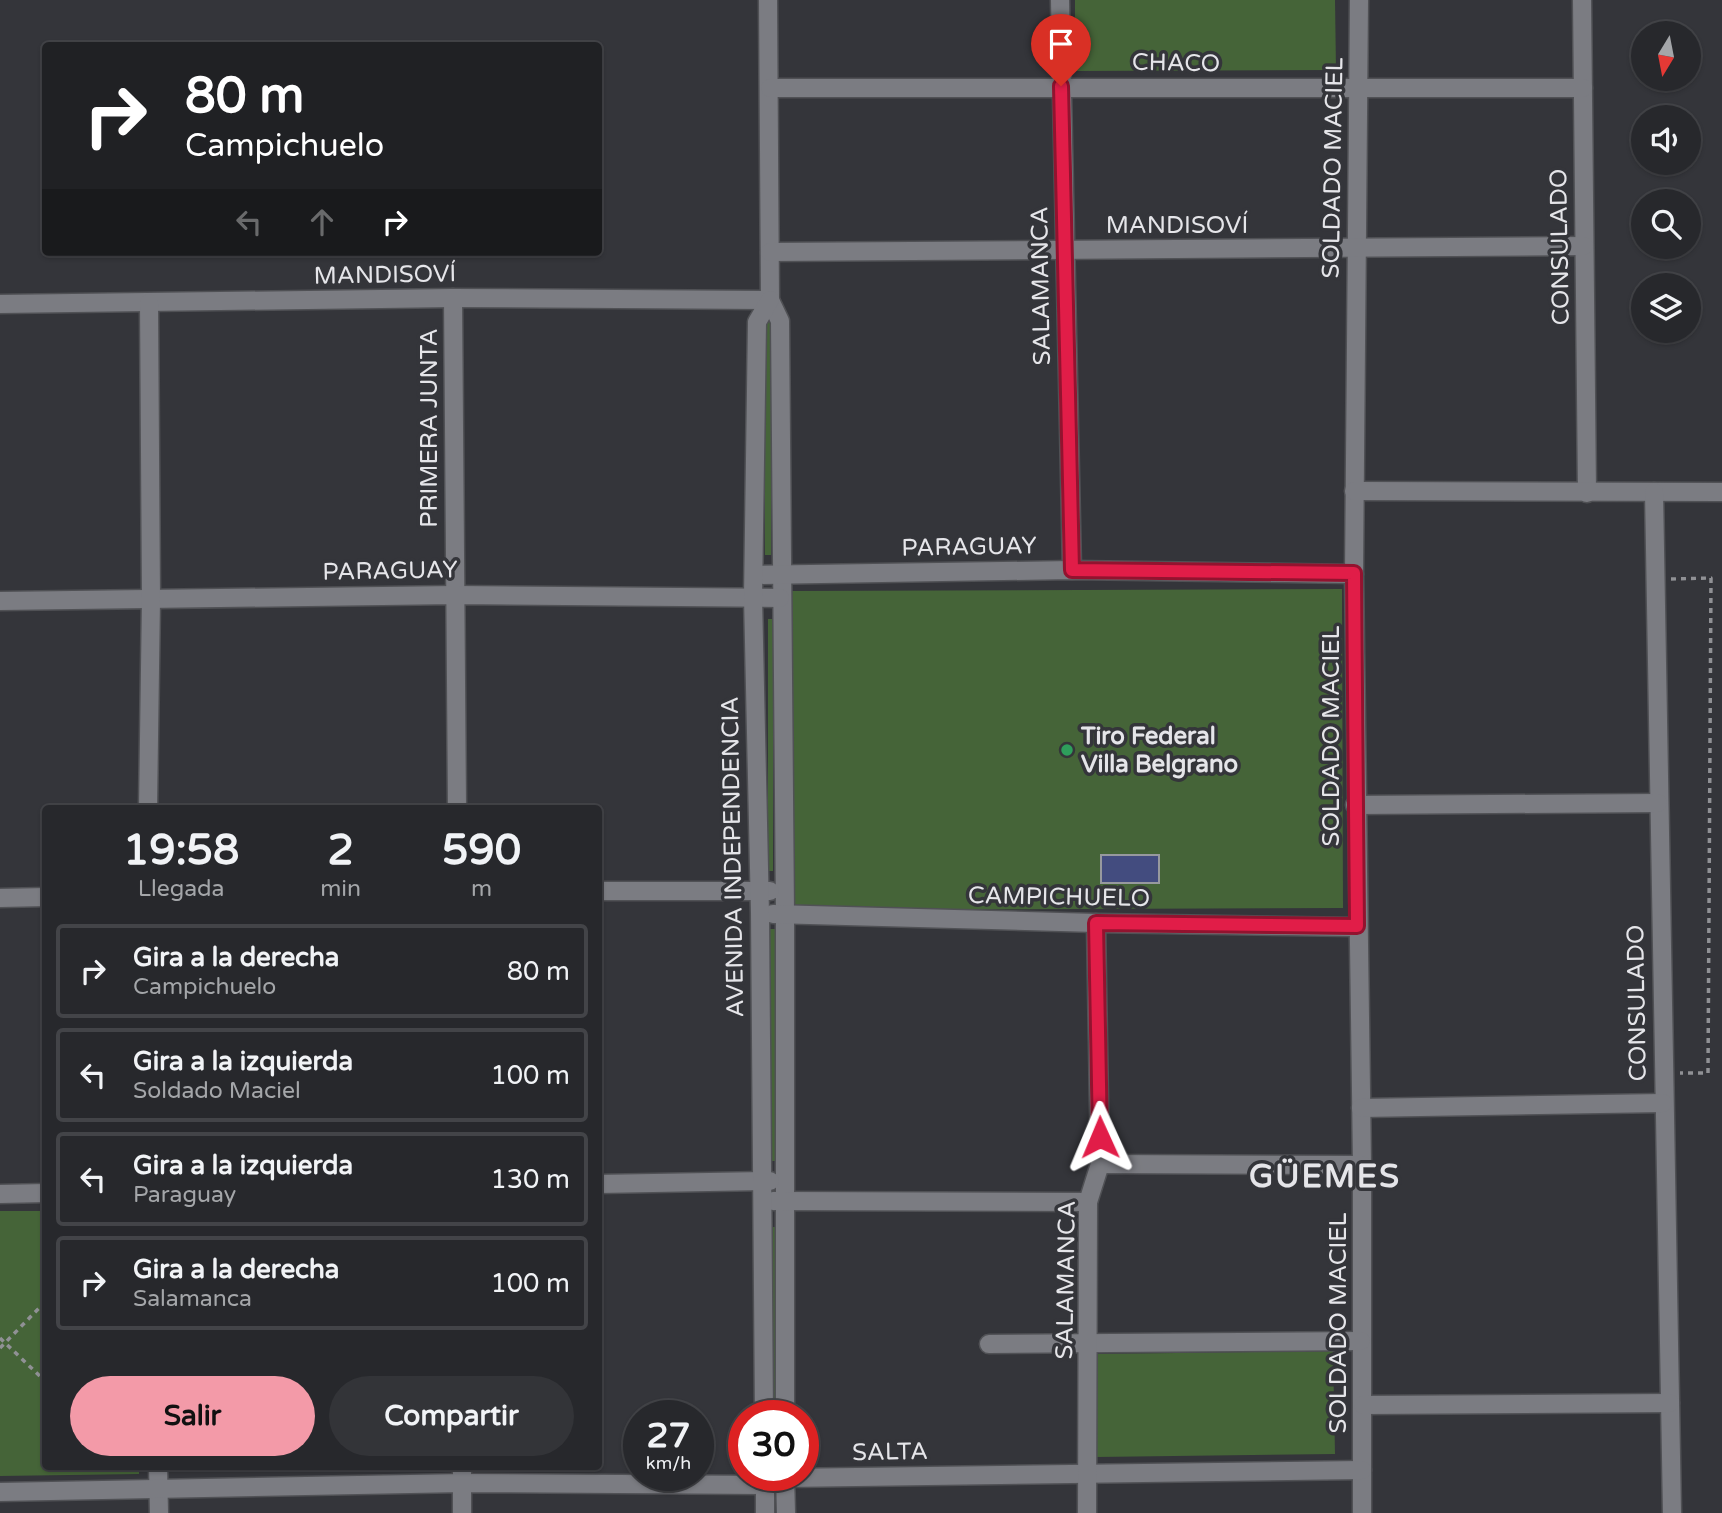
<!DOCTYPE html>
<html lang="es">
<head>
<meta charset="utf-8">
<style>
  :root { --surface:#27282c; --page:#333438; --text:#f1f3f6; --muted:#a4a6a9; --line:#434448; --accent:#f39aa8 }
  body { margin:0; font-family:"Varela Round",sans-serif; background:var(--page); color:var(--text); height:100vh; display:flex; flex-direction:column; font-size:26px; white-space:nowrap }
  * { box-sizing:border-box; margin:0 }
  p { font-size:23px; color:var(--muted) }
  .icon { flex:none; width:38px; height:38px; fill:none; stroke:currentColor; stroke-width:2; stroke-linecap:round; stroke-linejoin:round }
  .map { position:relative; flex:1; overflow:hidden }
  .drawer { position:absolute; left:42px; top:805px; width:560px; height:665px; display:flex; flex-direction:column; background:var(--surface); border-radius:7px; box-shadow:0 2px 5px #0004,0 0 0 2px var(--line) }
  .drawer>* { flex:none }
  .hud { position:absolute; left:42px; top:42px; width:560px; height:214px; border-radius:7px; box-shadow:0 2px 5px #0004,0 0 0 2px var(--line); background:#202124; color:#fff; overflow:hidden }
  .needle { width:46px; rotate:190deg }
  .tools { position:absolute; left:1631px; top:21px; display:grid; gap:14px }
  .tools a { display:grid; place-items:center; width:70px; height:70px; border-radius:50%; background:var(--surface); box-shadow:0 2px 5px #0004,0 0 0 2px var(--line); font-size:35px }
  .speed { position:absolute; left:623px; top:1400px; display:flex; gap:14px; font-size:35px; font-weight:700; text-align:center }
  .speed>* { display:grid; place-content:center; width:91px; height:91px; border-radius:50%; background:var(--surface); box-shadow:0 2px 5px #0004,0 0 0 2px var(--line); line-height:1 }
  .speed small { font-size:18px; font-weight:400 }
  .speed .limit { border:10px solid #d22; background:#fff; color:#111 }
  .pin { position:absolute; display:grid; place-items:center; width:60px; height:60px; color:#fff; margin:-72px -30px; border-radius:50% 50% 50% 0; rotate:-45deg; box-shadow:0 0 7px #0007 }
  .pin .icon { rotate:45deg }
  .me { position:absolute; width:77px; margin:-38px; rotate:359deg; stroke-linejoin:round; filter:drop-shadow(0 0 5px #0008) }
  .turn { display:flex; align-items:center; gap:24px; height:147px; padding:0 28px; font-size:32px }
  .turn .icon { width:91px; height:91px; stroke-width:2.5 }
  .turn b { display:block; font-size:49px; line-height:60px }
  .lanes { display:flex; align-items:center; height:66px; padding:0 28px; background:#0003; justify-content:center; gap:35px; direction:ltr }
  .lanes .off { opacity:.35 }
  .eta { display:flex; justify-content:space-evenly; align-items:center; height:119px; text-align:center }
  .eta b { font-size:42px; font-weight:700; line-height:49px }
  .button { display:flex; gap:14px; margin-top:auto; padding:14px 28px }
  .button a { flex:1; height:80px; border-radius:42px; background:var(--accent); color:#111; font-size:28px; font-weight:700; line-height:80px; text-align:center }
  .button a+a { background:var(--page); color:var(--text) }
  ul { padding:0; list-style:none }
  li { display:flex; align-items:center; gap:21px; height:94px; margin:0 14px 10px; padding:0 14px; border:4px solid var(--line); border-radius:7px }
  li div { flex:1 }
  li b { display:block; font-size:26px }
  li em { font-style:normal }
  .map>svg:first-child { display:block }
</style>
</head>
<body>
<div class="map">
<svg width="1722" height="1513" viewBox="0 0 1722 1513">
  <rect width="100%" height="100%" fill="#34353a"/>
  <g fill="#456438">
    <path d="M 1075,0 L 1335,0 L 1336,70 L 1075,71 Z"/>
    <rect x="765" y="322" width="6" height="233"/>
    <path d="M 1342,589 L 1343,908 L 792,910 L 790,591 Z"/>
    <rect x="768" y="619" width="5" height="252"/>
    <rect x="769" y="929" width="6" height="232"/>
    <path d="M 0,1211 L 45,1211 L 46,1466 L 139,1467 L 139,1474 L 0,1476 Z"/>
    <rect x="772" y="1227" width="6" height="189"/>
    <path d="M 1333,1351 L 1335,1454 L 1096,1457 L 1095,1354 Z"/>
  </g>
  <rect fill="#434c7f" stroke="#97999e" stroke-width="2" x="1101" y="855" width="58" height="28"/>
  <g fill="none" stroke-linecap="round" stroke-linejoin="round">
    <g stroke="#505155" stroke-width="21">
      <g id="minor">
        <path d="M 768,0 L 770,300 L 780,321 L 785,914 L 785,1416"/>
        <path d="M 1060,0 L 1072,570"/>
        <path d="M 1359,0 L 1354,574 L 1362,1165 L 1362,1513"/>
        <path d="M 1582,0 L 1587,493"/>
        <path d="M 770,88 L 1583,88"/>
        <path d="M 770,252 L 1584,246"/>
        <path d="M 453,298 L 457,808"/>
        <path d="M 0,304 L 453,298 L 770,300"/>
        <path d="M 1354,491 L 1722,492"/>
        <path d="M 1654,492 L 1672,1513"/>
        <path d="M 754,575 L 1072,570 L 1354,574"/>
        <path d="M 0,601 L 455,595 L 780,598"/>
        <path d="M 1355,805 L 1658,803"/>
        <path d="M 148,808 L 151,599 L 149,303"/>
        <path d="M 598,891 L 770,891"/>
        <path d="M 0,898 L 46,897"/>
        <path d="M 773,914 L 1096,923 L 1357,927"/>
        <path d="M 1361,1108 L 1663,1103"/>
        <path d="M 1100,1164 L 1362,1165"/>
        <path d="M 598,1184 L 770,1181"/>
        <path d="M 0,1194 L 46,1193"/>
        <path d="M 773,1201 L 1088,1202"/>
        <path d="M 989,1344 L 1361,1341"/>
        <path d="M 1363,1405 L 1670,1403"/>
        <path d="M 764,1416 L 760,913 L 753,597 L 757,322 L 770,300"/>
        <path d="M 158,1466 L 159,1513"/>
        <path d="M 462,1466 L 462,1513"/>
        <path d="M 765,1475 L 765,1513"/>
        <path d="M 785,1475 L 786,1513"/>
        <path d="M 0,1492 L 462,1483 L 765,1485 L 785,1478 L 1362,1470"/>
        <path d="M 1087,1513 L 1088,1202 L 1100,1164 L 1096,923"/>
      </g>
    </g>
    <g stroke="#909195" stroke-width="3.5" stroke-dasharray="5 5" stroke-linecap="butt">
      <path d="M 1671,579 L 1711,578 L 1708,1073 L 1680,1073"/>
      <path d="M 0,1338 L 46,1382"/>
      <path d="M 0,1348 L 46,1301"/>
      <path d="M 131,1466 L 138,1473"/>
    </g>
    <use href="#minor" stroke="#7b7c82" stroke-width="18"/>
  </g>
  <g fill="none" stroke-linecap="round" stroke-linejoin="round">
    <g stroke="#92132f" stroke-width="18">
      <path id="route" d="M 1061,86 L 1072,570 L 1354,573 L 1357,926 L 1096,923 L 1100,1137"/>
    </g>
    <use href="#route" stroke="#e11d48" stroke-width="12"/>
  </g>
  <circle fill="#2e9e5b" stroke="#34353a" stroke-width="2.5" cx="1067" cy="750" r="7"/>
  <g text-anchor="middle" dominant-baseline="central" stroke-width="7" stroke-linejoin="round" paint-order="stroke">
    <g font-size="24" fill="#e5e5e9" stroke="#34353a">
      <text transform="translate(1176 63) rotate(1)">CHACO</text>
      <text transform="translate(1333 168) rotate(-89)">SOLDADO MACIEL</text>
      <text x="1177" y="225">MANDISOVÍ</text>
      <text transform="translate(1560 247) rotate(-91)">CONSULADO</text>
      <text transform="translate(385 275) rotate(-1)">MANDISOVÍ</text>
      <text transform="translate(1041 286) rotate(-91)">SALAMANCA</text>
      <text transform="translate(429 428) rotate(-90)">PRIMERA JUNTA</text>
      <text transform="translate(969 547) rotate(-1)">PARAGUAY</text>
      <text transform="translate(390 571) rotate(-1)">PARAGUAY</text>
      <text transform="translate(1331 736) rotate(-90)">SOLDADO MACIEL</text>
      <text transform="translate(733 857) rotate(-91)">AVENIDA INDEPENDENCIA</text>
      <text transform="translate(1059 897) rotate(1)">CAMPICHUELO</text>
      <text transform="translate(1637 1003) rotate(-91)">CONSULADO</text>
      <text transform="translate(1066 1280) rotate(-89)">SALAMANCA</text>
      <text transform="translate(1338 1323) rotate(-90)">SOLDADO MACIEL</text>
      <text transform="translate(890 1452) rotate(-1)">SALTA</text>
    </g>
    <g font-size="24" font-weight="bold" fill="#e5e5e9" stroke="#34353a" text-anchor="start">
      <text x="1081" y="736">Tiro Federal<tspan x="1081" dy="28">Villa Belgrano</tspan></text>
    </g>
    <g font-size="32" font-weight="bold" letter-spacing="2" fill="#e5e5e9" stroke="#34353a">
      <text x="1325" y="1177">GÜEMES</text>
    </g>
  </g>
</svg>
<div class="tools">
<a><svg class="needle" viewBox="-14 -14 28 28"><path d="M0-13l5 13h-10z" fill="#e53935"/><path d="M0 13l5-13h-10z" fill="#a4a6a9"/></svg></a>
<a><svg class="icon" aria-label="sound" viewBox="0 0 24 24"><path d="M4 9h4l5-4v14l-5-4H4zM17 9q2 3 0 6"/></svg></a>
<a><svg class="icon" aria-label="search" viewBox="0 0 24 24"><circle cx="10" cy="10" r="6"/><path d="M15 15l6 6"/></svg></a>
<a><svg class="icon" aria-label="layers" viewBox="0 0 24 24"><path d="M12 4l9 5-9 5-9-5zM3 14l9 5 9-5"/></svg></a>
</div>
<div class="speed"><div>27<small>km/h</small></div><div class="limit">30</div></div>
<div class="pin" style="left:1061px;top:86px;background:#d93025"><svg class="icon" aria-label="arrive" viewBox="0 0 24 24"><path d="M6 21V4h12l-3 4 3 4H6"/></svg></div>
<svg class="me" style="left:1100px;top:1137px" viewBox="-20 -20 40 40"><path d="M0-17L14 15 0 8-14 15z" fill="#e11d48" stroke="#fff" stroke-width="4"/></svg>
<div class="hud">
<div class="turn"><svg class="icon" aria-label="right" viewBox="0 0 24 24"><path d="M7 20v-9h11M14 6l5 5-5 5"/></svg><div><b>80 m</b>Campichuelo</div></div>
<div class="lanes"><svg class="icon off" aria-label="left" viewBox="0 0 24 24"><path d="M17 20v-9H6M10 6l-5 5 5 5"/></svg><svg class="icon off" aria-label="ahead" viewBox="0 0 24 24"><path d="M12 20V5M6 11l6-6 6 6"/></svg><svg class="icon" aria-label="right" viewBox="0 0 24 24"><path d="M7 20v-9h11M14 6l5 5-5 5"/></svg></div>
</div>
<section class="drawer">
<div class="eta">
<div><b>19:58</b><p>Llegada</p></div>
<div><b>2</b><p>min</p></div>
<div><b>590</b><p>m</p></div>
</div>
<ul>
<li><svg class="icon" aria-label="right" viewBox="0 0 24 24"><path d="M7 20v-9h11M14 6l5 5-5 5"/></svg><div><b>Gira a la derecha</b><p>Campichuelo</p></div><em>80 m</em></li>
<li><svg class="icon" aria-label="left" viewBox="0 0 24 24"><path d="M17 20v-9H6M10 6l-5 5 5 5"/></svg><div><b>Gira a la izquierda</b><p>Soldado Maciel</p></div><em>100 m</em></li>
<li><svg class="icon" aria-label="left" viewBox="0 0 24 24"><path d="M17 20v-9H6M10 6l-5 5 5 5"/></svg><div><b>Gira a la izquierda</b><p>Paraguay</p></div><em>130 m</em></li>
<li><svg class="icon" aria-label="right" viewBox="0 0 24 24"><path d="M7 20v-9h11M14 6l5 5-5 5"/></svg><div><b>Gira a la derecha</b><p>Salamanca</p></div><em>100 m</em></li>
</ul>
<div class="button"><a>Salir</a><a>Compartir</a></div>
</section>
</div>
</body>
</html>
